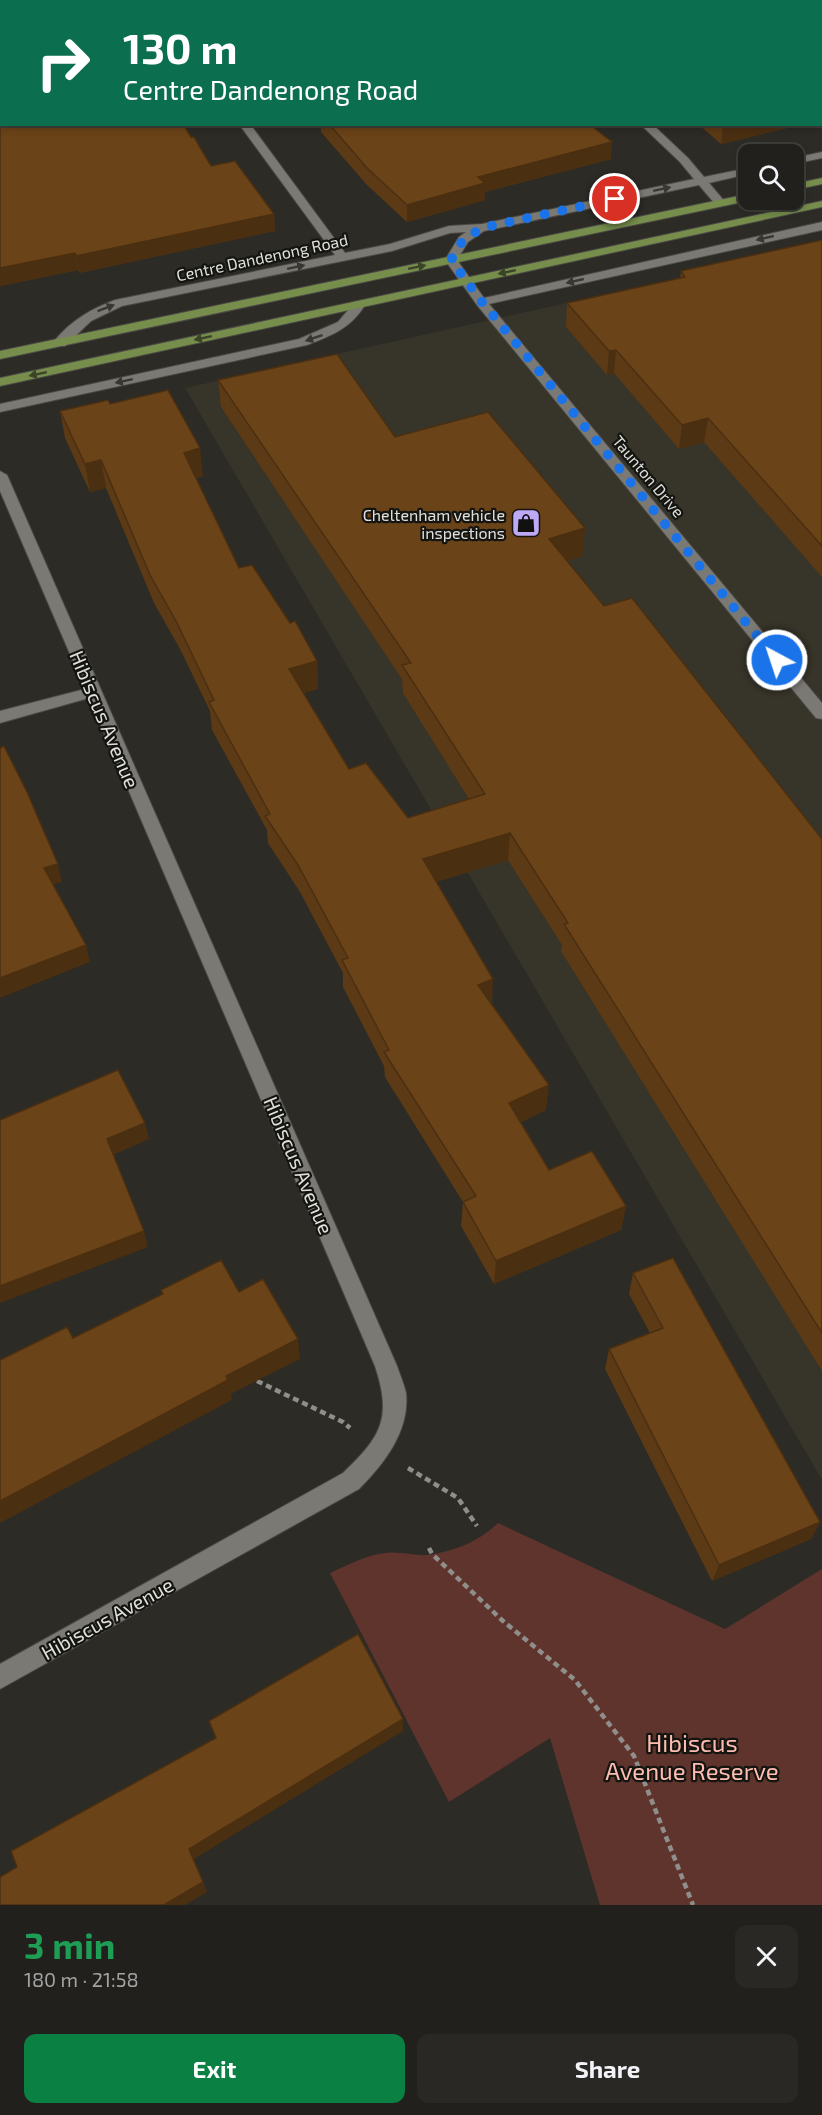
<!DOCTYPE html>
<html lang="en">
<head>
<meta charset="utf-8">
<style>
  :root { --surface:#21201c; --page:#292825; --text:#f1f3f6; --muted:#a2a3a3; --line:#3e3e3b; --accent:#0b8043 }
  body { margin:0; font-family:"Exo 2",sans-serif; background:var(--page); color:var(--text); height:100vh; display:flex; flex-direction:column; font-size:22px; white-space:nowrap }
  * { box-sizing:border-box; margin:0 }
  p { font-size:20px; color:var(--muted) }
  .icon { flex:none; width:33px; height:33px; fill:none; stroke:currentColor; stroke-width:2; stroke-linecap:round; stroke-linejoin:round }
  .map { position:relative; height:1905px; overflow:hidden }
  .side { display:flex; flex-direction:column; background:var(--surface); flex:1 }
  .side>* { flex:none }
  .guide { position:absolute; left:0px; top:0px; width:822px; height:126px; box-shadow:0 3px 9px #0003,0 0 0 2px var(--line); background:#0b6e4f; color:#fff; overflow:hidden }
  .buttons { position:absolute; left:738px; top:144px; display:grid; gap:12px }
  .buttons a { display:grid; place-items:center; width:66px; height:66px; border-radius:12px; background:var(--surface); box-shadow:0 3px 9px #0003,0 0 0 2px var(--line); font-size:30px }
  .pin { position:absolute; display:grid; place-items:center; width:51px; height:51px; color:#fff; margin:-26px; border:3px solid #fff; border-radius:50%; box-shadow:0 2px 6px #0007 }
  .me { position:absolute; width:66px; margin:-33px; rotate:320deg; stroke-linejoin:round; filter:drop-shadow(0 0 4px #0008) }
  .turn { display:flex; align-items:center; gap:21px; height:126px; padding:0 24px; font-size:27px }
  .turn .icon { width:78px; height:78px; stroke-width:2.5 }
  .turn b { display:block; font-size:42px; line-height:51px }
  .round { display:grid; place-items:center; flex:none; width:63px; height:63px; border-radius:12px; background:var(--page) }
  .overview { display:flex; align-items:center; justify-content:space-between; height:102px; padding:0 24px }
  h1 { font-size:36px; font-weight:700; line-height:45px; color:#1e9e55 }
  .primary-button { display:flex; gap:12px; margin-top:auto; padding:12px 24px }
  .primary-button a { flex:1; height:69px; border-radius:12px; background:var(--accent); color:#fff; font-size:24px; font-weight:700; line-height:69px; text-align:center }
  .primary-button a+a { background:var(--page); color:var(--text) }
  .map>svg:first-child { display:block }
</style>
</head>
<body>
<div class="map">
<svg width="822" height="1905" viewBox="0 0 822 1905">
  <rect width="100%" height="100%" fill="#2c2b26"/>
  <path fill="#373429" d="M 822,246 L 822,1480 L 185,388 Z"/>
  <path fill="#5f342c" d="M 498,1523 L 725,1629 L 822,1569 L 822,1905 L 600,1905 L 550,1738 L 449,1802 L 330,1573 C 348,1565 366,1555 386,1553 C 400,1551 414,1556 428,1555 C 455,1551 478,1542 498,1523 Z"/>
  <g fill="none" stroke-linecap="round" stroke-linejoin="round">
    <g stroke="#4a4945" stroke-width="2">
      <g id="street">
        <path d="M 145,0 L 156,0 L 157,2 L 146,2 Z"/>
        <path d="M 507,0 L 518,0 L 519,2 L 508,2 Z"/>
        <path d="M 239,124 L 250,124 L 345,253 L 390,244 L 449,226 L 482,224 L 694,179 L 680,162 L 640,124 L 652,124 L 688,158 L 704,177 L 748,168 L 748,174 L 709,183 L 726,203 L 720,206 L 716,205 L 699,185 L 484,231 L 468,242 L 457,260 L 484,298 L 822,222 L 822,230 L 489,304 L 822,703 L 822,719 L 816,718 L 477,305 L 445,260 L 459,237 L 466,232 L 450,233 L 392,251 L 122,306 L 91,321 L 65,346 L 55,346 L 54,343 L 55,340 C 72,320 91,309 115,300 L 335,255 Z"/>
        <path d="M 822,152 L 822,158 L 794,164 L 794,158 Z"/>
        <path d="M 359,301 L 365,305 C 351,328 331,336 307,345 L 0,412 L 0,404 L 299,339 L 338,322 L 355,302 Z"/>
        <path d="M 0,471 L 7,475 L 397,1366 C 400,1375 404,1384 406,1393 C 410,1431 384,1464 359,1489 L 0,1689 L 0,1664 L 343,1473 C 382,1436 392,1418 375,1366 L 89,698 L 0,723 L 0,711 L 85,689 L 0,491 Z"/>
      </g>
    </g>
    <g stroke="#4a4945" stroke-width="2">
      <g id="primary">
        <path d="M 822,178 L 822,184 L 794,190 L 794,184 Z"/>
        <path d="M 748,194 L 748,200 L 752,200 L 0,359 L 0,351 Z"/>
        <path d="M 822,201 L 822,207 L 0,386 L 0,378 Z"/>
      </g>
    </g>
    <g stroke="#8f8e8a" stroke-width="4.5" stroke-dasharray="6 4" stroke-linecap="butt">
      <path d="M 257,1381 L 343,1422 L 350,1428"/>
      <path d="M 408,1468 L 458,1498 L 477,1526"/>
      <path d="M 429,1548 L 432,1554 L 503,1621 L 575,1680 L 634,1756 L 693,1905"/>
    </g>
    <use href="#street" fill="#7b7973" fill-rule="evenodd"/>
    <use href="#primary" fill="#768d4b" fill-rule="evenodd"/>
  </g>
  <g fill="#5c3a15">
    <path d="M 0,0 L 191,137 L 211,166 L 274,214 L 275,231 L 79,273 L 78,270 L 0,286 Z"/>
    <path d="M 217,0 L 469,0 L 470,2 L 217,2 Z"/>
    <path d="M 581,0 L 822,0 L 820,2 L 583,2 Z"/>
    <path d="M 317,124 L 589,124 L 611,159 L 485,192 L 485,200 L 407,222 L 367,185 L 321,132 L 321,129 Z"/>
    <path d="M 698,124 L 804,124 L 721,144 Z"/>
    <path d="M 822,240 L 822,577 L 704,442 L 679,449 L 614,373 L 607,375 L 566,327 L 567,303 L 680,278 L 681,271 Z"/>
    <path d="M 218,380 L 395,437 L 582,556 L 567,561 L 604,606 L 822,839 L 822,1371 L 561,951 L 562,945 L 508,860 L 436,882 L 492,1004 L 546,1110 L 521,1122 L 549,1170 L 626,1206 L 621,1230 L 494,1284 L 461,1226 L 463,1202 L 385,1077 L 384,1066 L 343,987 L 343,973 L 300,892 L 268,843 L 267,830 L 212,730 L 210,711 L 180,649 L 154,603 L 106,488 L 90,492 L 65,438 L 60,411 L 110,404 L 203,476 L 196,478 L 239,568 L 290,623 L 317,661 L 318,689 L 303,693 L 349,769 L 408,818 L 469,799 L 403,693 L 402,679 L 221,407 Z"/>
    <path d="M 633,1273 L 820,1522 L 811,1539 L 712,1581 L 605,1369 L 609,1349 L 650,1333 L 629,1294 Z"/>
  </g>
  <g fill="#4b2f11">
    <path d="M 820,105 L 822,105 L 822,120 L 820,121 Z"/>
    <path d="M 736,124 L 804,124 L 721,144 L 723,127 Z"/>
    <path d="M 612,142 L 611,159 L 485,192 L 485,200 L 407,222 L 407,205 L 478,177 Z"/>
    <path d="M 274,214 L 275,231 L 79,273 L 76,256 Z"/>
    <path d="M 75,253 L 78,270 L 0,286 L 0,268 Z"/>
    <path d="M 616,350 L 614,373 L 607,375 L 609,351 Z"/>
    <path d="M 708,418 L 704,442 L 679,449 L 682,425 Z"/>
    <path d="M 200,448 L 203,476 L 187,480 L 184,453 Z"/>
    <path d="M 101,460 L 106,488 L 90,492 L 85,464 Z"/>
    <path d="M 585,528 L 582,556 L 547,567 L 549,539 Z"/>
    <path d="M 317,661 L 318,689 L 291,697 L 289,669 Z"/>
    <path d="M 510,833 L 508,860 L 422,886 L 423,859 Z"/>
    <path d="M 58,864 L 62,882 L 48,886 L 44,868 Z"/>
    <path d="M 86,945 L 90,962 L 0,998 L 0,978 Z"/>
    <path d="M 493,979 L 492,1006 L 478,985 Z"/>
    <path d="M 549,1085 L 546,1110 L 507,1129 L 509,1103 Z"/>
    <path d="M 145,1123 L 149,1139 L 111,1156 L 107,1139 Z"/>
    <path d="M 626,1206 L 621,1230 L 494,1284 L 496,1261 Z"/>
    <path d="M 144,1231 L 148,1247 L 0,1303 L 0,1286 Z"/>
    <path d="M 298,1339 L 300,1359 L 231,1394 L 232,1400 L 0,1523 L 0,1501 L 226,1376 Z"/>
    <path d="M 820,1522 L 811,1539 L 712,1581 L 719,1565 Z"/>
    <path d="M 403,1719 L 403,1731 L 194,1859 L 207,1892 L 185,1905 L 164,1905 L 189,1849 Z"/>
  </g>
  <g fill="#6b4318" stroke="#4b2f11" stroke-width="1.5">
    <path d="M 0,0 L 97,0 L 99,2 L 2,2 L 2,124 L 183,124 L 191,137 L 194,137 L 211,166 L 235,161 L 274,214 L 76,256 L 75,253 L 0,268 Z"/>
    <path d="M 233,0 L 469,0 L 470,2 L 235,2 Z"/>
    <path d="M 600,0 L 822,0 L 822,105 L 820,105 L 820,2 L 602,2 Z"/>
    <path d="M 329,124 L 589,124 L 612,142 L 478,177 L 485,183 L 407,205 L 367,168 Z"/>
    <path d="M 720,124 L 736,124 L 723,127 Z"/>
    <path d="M 822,240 L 822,546 L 708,418 L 682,425 L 616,350 L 609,351 L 567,303 L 685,277 L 681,271 Z"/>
    <path d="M 337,354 L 395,437 L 488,412 L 585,528 L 549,539 L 604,606 L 632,598 L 822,839 L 822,1333 L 564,924 L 568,923 L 510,833 L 423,859 L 493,979 L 478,985 L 549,1085 L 509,1103 L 549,1170 L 592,1151 L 626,1206 L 496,1261 L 463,1202 L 476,1196 L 384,1052 L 389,1050 L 342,960 L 348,958 L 298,865 L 265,816 L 270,814 L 209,702 L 214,700 L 176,621 L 150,575 L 101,460 L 85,464 L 60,411 L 108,400 L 110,404 L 168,390 L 200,448 L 184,453 L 239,568 L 252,565 L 290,623 L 295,621 L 317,661 L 289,669 L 349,769 L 366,763 L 408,818 L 485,794 L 402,665 L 411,663 L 218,380 Z"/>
    <path d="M 4,746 L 27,792 L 58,864 L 44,868 L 86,945 L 0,978 L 0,748 Z"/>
    <path d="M 118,1070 L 145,1123 L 107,1139 L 144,1231 L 0,1286 L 0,1120 Z"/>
    <path d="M 673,1258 L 820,1522 L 719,1565 L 609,1349 L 663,1328 L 633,1273 Z"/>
    <path d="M 221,1260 L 239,1292 L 263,1279 L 298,1339 L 226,1376 L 228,1380 L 0,1501 L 0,1360 L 67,1327 L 73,1338 L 163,1294 L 161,1290 Z"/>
    <path d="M 358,1634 L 403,1719 L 189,1849 L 203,1882 L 164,1905 L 0,1905 L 0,1877 L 17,1867 L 11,1851 L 216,1738 L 209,1721 Z"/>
  </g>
  <defs><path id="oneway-solid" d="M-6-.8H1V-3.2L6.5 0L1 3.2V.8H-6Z" transform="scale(1.5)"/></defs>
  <g fill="#383733">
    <use href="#oneway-solid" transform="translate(662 189) rotate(-12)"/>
    <use href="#oneway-solid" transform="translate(765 238) rotate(167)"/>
    <use href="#oneway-solid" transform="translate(296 267) rotate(-12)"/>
    <use href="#oneway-solid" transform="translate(575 281) rotate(167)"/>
    <use href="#oneway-solid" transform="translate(106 308) rotate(-21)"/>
    <use href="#oneway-solid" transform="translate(314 338) rotate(161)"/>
    <use href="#oneway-solid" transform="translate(124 381) rotate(168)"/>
  </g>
  <g fill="#3b4428">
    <use href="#oneway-solid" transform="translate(417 267) rotate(-12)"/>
    <use href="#oneway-solid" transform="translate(507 272) rotate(168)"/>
    <use href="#oneway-solid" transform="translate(203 338) rotate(168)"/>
    <use href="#oneway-solid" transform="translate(38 374) rotate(168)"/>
  </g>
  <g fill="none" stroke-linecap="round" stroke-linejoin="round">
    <path stroke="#1a73e8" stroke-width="10" stroke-dasharray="0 18" d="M 615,199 L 482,228 L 463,240 L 451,260 L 482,302 L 777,660"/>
  </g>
  <defs>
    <g id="shop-square" transform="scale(1.5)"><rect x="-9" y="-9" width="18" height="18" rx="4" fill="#bda9f5" stroke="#141411"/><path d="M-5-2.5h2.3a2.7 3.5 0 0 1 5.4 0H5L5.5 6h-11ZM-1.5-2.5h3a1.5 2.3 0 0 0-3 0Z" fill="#111"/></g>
  </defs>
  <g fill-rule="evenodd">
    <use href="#shop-square" x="526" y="523"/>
  </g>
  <g text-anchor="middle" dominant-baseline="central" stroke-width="4.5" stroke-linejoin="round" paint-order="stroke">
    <g font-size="16" fill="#e1e0dd" stroke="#141411">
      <text transform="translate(262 257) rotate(-12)">Centre Dandenong Road</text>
      <text transform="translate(649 476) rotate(50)">Taunton Drive</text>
    </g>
    <g font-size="16" fill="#e1e0dd" stroke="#141411" text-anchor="end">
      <text x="505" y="514">Cheltenham vehicle<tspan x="505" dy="18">inspections</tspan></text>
    </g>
    <g font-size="20" fill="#e1e0dd" stroke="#141411">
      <text transform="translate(105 719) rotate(67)">Hibiscus Avenue</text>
      <text transform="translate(299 1165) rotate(67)">Hibiscus Avenue</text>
      <text transform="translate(107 1618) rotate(-29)">Hibiscus Avenue</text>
    </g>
    <g font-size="24" fill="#febdb0" stroke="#141411">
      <text x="692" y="1742">Hibiscus<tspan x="692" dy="28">Avenue Reserve</tspan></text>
    </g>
  </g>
</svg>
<div class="buttons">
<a><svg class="icon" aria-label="search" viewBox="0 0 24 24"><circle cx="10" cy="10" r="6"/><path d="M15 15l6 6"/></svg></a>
</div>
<div class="pin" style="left:615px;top:199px;background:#d93025"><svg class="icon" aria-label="arrive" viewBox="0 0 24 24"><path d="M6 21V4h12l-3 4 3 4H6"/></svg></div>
<svg class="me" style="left:777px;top:660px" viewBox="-20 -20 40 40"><circle r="17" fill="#1a73e8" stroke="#fff" stroke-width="3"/><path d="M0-11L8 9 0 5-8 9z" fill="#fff"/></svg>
<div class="guide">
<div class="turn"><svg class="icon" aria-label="right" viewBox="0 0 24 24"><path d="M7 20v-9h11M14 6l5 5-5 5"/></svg><div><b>130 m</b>Centre Dandenong Road</div></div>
</div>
</div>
<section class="side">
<div class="overview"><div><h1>3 min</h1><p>180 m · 21:58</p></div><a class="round"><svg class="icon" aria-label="close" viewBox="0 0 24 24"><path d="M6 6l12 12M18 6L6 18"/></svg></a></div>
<div class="primary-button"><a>Exit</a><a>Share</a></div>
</section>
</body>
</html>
